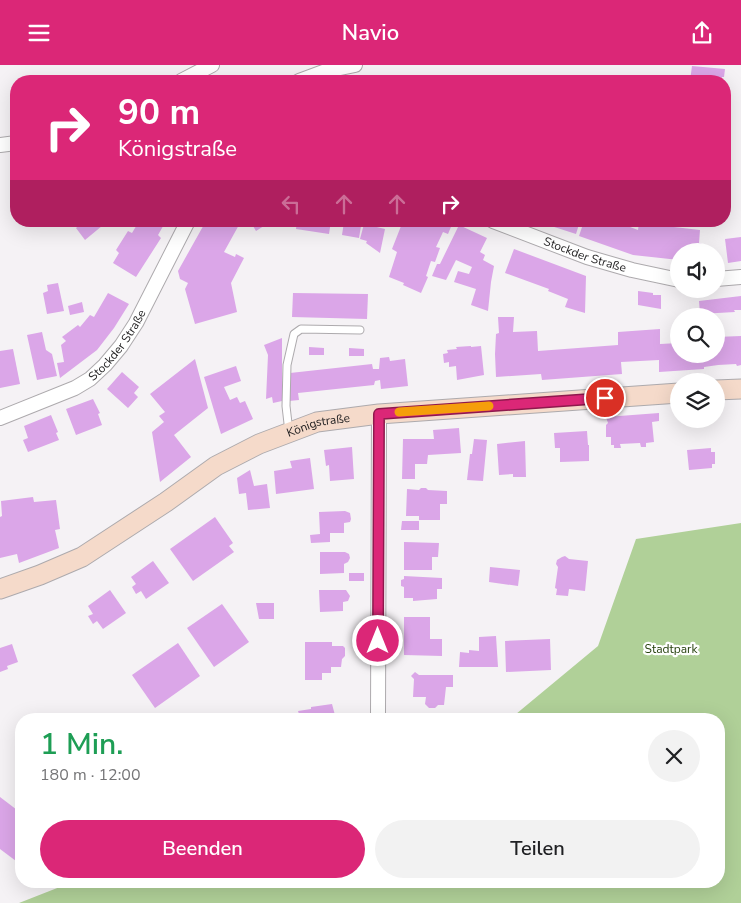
<!DOCTYPE html>
<html lang="de">
<head>
<meta charset="utf-8">
<style>
  :root { --surface:#fff; --page:#f2f2f2; --text:#202124; --muted:#757577; --accent:#db2777 }
  body { margin:0; font-family:"Nunito Sans",sans-serif; background:var(--page); color:var(--text); height:100vh; display:flex; flex-direction:column; font-size:19px; white-space:nowrap }
  * { box-sizing:border-box; margin:0 }
  p { font-size:16px; color:var(--muted) }
  .icon { flex:none; width:28px; height:28px; fill:none; stroke:currentColor; stroke-width:2; stroke-linecap:round; stroke-linejoin:round }
  .map { position:relative; flex:1; overflow:hidden }
  .drawer { position:absolute; left:15px; top:648px; width:710px; height:175px; display:flex; flex-direction:column; background:var(--surface); border-radius:20px; box-shadow:0 5px 20px #0002 }
  .drawer>* { flex:none }
  .banner { position:absolute; left:10px; top:10px; width:721px; height:152px; border-radius:20px; box-shadow:0 5px 20px #0002; background:#db2777; color:#fff; overflow:hidden }
  .buttons { position:absolute; left:670px; top:178px; display:grid; gap:10px }
  .buttons a { display:grid; place-items:center; width:55px; height:55px; border-radius:50%; background:var(--surface); box-shadow:0 5px 20px #0002; font-size:25px }
  .pin { position:absolute; display:grid; place-items:center; width:42px; height:42px; color:#fff; margin:-21px; border:2px solid #fff; border-radius:50%; box-shadow:0 1px 5px #0007 }
  .me { position:absolute; width:55px; margin:-28px; rotate:0deg; stroke-linejoin:round; filter:drop-shadow(0 0 4px #0008) }
  .turn { display:flex; align-items:center; gap:18px; height:105px; padding:0 25px; font-size:22px }
  .turn .icon { width:65px; height:65px; stroke-width:2.5 }
  .turn b { display:block; font-size:35px; line-height:42px }
  .lanes { display:flex; align-items:center; height:48px; padding:0 25px; background:#0003; justify-content:center; gap:25px; direction:ltr }
  .lanes .off { opacity:.35 }
  .round { display:grid; place-items:center; flex:none; width:52px; height:52px; border-radius:26px; background:var(--page) }
  .head { display:flex; align-items:center; justify-content:space-between; height:85px; padding:0 25px }
  h1 { font-size:30px; font-weight:600; line-height:38px; color:#1e9e55 }
  .button { display:flex; gap:10px; margin-top:auto; padding:10px 25px }
  .button a { flex:1; height:58px; border-radius:30px; background:var(--accent); color:#fff; font-size:20px; font-weight:600; line-height:58px; text-align:center }
  .button a+a { background:var(--page); color:var(--text) }
  header { display:flex; justify-content:space-between; align-items:center; height:65px; padding:0 25px; background:var(--accent); color:#fff; font-size:22px; font-weight:600 }
  .map>svg:first-child { display:block }
</style>
</head>
<body>
<header><svg class="icon" aria-label="menu" viewBox="0 0 24 24"><path d="M4 6h16M4 12h16M4 18h16"/></svg>Navio<svg class="icon" aria-label="share" viewBox="0 0 24 24"><path d="M12 15V3M7 8l5-5 5 5M5 13v7h14v-7"/></svg></header>
<div class="map">
<svg width="741" height="838" viewBox="0 0 741 838">
  <rect width="100%" height="100%" fill="#f5f2f5"/>
  <path fill="#b0d098" d="M 741,458 L 741,838 L 19,838 L 75,816 L 719,816 L 719,654 L 510,654 L 598,581 L 636,474 Z"/>
  <g fill="#dba6e8">
    <path d="M 692,1 L 725,4 L 724,12 L 722,12 L 722,16 L 690,16 Z"/>
    <path d="M 84,156 L 108,156 L 85,175 L 76,163 Z"/>
    <path d="M 134,156 L 166,156 L 158,170 L 161,173 L 136,212 L 113,198 L 119,188 L 116,185 L 128,166 L 132,168 L 138,158 Z"/>
    <path d="M 206,156 L 236,156 L 240,158 L 224,187 L 235,192 L 236,189 L 244,193 L 231,218 L 237,247 L 195,259 L 185,224 L 188,218 L 180,214 L 178,206 Z"/>
    <path d="M 250,156 L 265,156 L 267,159 L 256,166 Z"/>
    <path d="M 297,156 L 331,156 L 329,169 L 296,164 Z"/>
    <path d="M 403,156 L 453,157 L 448,169 L 443,167 L 436,182 L 440,183 L 435,197 L 431,196 L 426,211 L 428,212 L 421,228 L 403,220 L 404,218 L 389,212 L 397,187 L 392,184 Z"/>
    <path d="M 549,156 L 580,156 L 576,169 L 548,160 Z"/>
    <path d="M 584,156 L 614,156 L 638,165 L 639,158 L 700,165 L 699,178 L 702,179 L 702,186 L 679,186 L 679,195 L 633,190 L 579,171 Z"/>
    <path d="M 344,157 L 361,161 L 359,173 L 342,170 Z"/>
    <path d="M 364,159 L 385,164 L 380,188 L 366,178 L 367,176 L 360,174 Z"/>
    <path d="M 459,160 L 487,173 L 480,187 L 485,190 L 483,195 L 494,201 L 491,217 L 488,246 L 471,240 L 476,224 L 454,217 L 458,206 L 469,209 L 472,202 L 456,195 L 446,215 L 432,211 L 437,199 L 440,199 Z"/>
    <path d="M 741,172 L 741,196 L 728,198 L 725,174 Z"/>
    <path d="M 514,184 L 586,211 L 585,248 L 565,242 L 568,234 L 548,226 L 549,224 L 505,208 Z"/>
    <path d="M 58,218 L 64,246 L 47,249 L 43,228 L 48,226 L 47,220 Z"/>
    <path d="M 638,226 L 653,228 L 653,230 L 661,230 L 661,244 L 638,240 Z"/>
    <path d="M 108,228 L 129,239 L 114,263 L 97,285 L 60,313 L 57,298 L 64,297 L 61,280 L 66,276 L 62,272 L 78,260 L 80,262 L 90,250 L 94,252 Z"/>
    <path d="M 293,228 L 368,229 L 367,254 L 292,252 Z"/>
    <path d="M 741,231 L 741,245 L 734,245 L 735,247 L 700,249 L 699,236 Z"/>
    <path d="M 82,237 L 84,247 L 70,250 L 68,241 Z"/>
    <path d="M 498,252 L 514,252 L 513,267 L 537,266 L 538,286 L 618,280 L 618,267 L 660,264 L 660,279 L 679,278 L 679,289 L 716,289 L 716,272 L 741,271 L 741,300 L 737,301 L 736,299 L 718,300 L 704,302 L 704,304 L 659,307 L 659,295 L 621,297 L 622,309 L 542,315 L 541,309 L 496,312 L 495,289 L 496,269 L 499,268 Z"/>
    <path d="M 42,267 L 46,285 L 52,289 L 57,311 L 37,315 L 27,270 Z"/>
    <path d="M 282,273 L 282,336 L 273,338 L 272,332 L 266,334 L 268,290 L 264,280 Z"/>
    <path d="M 471,281 L 471,282 L 481,281 L 484,310 L 457,315 L 456,301 L 449,302 L 449,297 L 444,298 L 443,289 L 448,288 L 447,285 L 457,284 L 456,282 Z"/>
    <path d="M 309,282 L 324,283 L 324,290 L 309,290 Z"/>
    <path d="M 349,283 L 364,284 L 364,291 L 349,291 Z"/>
    <path d="M 13,284 L 20,319 L 0,323 L 0,286 Z"/>
    <path d="M 389,292 L 390,296 L 405,294 L 408,321 L 381,324 L 380,315 L 375,316 L 374,320 L 298,328 L 299,335 L 289,336 L 290,308 L 372,299 L 373,304 L 379,304 L 380,293 Z"/>
    <path d="M 195,294 L 208,343 L 174,370 L 191,392 L 160,417 L 152,367 L 164,357 L 159,351 L 165,347 L 150,329 Z"/>
    <path d="M 236,301 L 241,316 L 224,322 L 230,335 L 237,332 L 240,338 L 245,336 L 253,354 L 221,369 L 204,312 Z"/>
    <path d="M 122,307 L 139,322 L 134,328 L 138,332 L 128,343 L 107,324 Z"/>
    <path d="M 93,334 L 100,348 L 98,349 L 102,360 L 76,370 L 66,344 Z"/>
    <path d="M 659,348 L 659,356 L 652,357 L 654,377 L 646,378 L 646,382 L 641,382 L 640,378 L 620,379 L 621,383 L 614,383 L 614,380 L 611,380 L 611,372 L 606,372 L 606,360 L 608,358 L 606,352 Z"/>
    <path d="M 51,350 L 58,367 L 56,368 L 59,375 L 28,387 L 23,375 L 28,373 L 24,361 Z"/>
    <path d="M 459,363 L 461,388 L 428,390 L 427,399 L 415,399 L 415,414 L 402,414 L 403,374 L 434,374 L 433,365 Z"/>
    <path d="M 587,366 L 588,380 L 589,380 L 589,396 L 560,397 L 560,383 L 555,383 L 554,368 Z"/>
    <path d="M 474,374 L 487,375 L 483,416 L 467,415 L 470,389 L 472,389 Z"/>
    <path d="M 525,376 L 526,412 L 513,412 L 513,409 L 499,410 L 497,379 Z"/>
    <path d="M 352,382 L 354,414 L 330,416 L 329,400 L 326,401 L 324,385 Z"/>
    <path d="M 711,383 L 711,387 L 715,387 L 715,399 L 712,399 L 712,403 L 689,405 L 687,385 Z"/>
    <path d="M 310,393 L 314,424 L 276,429 L 274,406 L 292,403 L 290,396 Z"/>
    <path d="M 250,405 L 254,421 L 267,419 L 270,443 L 248,445 L 246,428 L 239,429 L 237,413 Z"/>
    <path d="M 421,423 L 426,423 L 428,425 L 447,426 L 447,439 L 440,439 L 440,455 L 419,455 L 419,451 L 406,451 L 407,424 L 419,425 Z"/>
    <path d="M 33,432 L 34,437 L 56,435 L 60,464 L 55,465 L 59,483 L 19,498 L 17,489 L 0,493 L 0,452 L 2,451 L 1,436 Z"/>
    <path d="M 319,447 L 345,446 L 350,448 L 351,454 L 350,457 L 344,458 L 344,468 L 330,468 L 330,477 L 311,478 L 310,470 L 320,469 Z"/>
    <path d="M 215,452 L 233,478 L 229,481 L 234,487 L 193,516 L 170,484 Z"/>
    <path d="M 402,456 L 419,456 L 419,465 L 401,465 Z"/>
    <path d="M 404,477 L 439,478 L 438,492 L 432,492 L 432,505 L 404,505 Z"/>
    <path d="M 320,487 L 345,487 L 349,489 L 350,493 L 348,497 L 344,499 L 344,508 L 320,509 Z"/>
    <path d="M 565,491 L 569,494 L 588,496 L 585,526 L 569,524 L 568,531 L 556,530 L 557,524 L 555,523 L 558,502 L 556,499 L 557,495 L 562,492 Z"/>
    <path d="M 153,496 L 169,518 L 146,534 L 141,526 L 136,529 L 132,522 L 136,519 L 131,512 Z"/>
    <path d="M 490,502 L 520,505 L 518,521 L 489,517 Z"/>
    <rect x="349" y="508" width="15" height="8"/>
    <path d="M 404,511 L 442,513 L 442,524 L 437,524 L 437,534 L 413,536 L 413,533 L 404,533 L 404,522 L 401,521 L 401,515 L 404,514 Z"/>
    <path d="M 110,525 L 126,548 L 103,564 L 97,556 L 93,559 L 88,551 L 93,549 L 88,541 Z"/>
    <path d="M 319,525 L 346,525 L 350,531 L 348,536 L 343,537 L 343,546 L 320,547 Z"/>
    <path d="M 256,538 L 274,538 L 274,554 L 259,554 Z"/>
    <path d="M 222,539 L 249,577 L 214,602 L 187,563 Z"/>
    <path d="M 404,552 L 430,552 L 430,574 L 442,574 L 442,591 L 404,590 Z"/>
    <path d="M 496,571 L 498,602 L 459,602 L 460,587 L 469,588 L 469,585 L 479,586 L 479,572 Z"/>
    <path d="M 550,574 L 551,605 L 506,607 L 505,576 Z"/>
    <path d="M 305,577 L 332,577 L 332,581 L 343,581 L 345,583 L 345,591 L 342,594 L 341,602 L 331,602 L 331,608 L 322,608 L 322,615 L 305,615 Z"/>
    <path d="M 178,578 L 200,611 L 155,643 L 132,610 Z"/>
    <path d="M 12,579 L 18,597 L 7,601 L 8,604 L 0,607 L 0,583 Z"/>
    <path d="M 415,607 L 419,610 L 453,610 L 453,622 L 446,622 L 444,640 L 438,640 L 435,643 L 429,643 L 425,639 L 426,632 L 413,632 L 414,614 L 411,611 Z"/>
    <path d="M 332,639 L 336,654 L 286,654 L 286,651 L 299,649 L 298,646 L 311,644 L 311,642 Z"/>
    <path d="M 0,732 L 21,748 L 21,788 L 16,796 L 0,784 Z"/>
  </g>
  <g fill="none" stroke-linecap="round" stroke-linejoin="round">
    <g stroke="#adaaad" stroke-width="9">
      <path id="service" d="M 289,367 L 286,341 L 287,300 L 294,269 L 301,264 L 360,265"/>
    </g>
    <g stroke="#adaaad" stroke-width="16">
      <g id="minor">
        <path d="M 181,16 L 212,0"/>
        <path d="M 299,16 L 326,6 L 355,0"/>
        <path d="M 0,80 L 16,78"/>
        <path id="s1" d="M 493,156 L 587,192 L 632,205 L 679,215"/>
        <path d="M 716,214 L 741,212"/>
        <path id="s2" d="M 0,353 L 75,323 L 90,314 L 105,300 L 121,281 L 136,258 L 188,156"/>
        <path d="M 378,652 L 379,349"/>
      </g>
    </g>
    <g stroke="#adaaad" stroke-width="21">
      <g id="secondary">
        <path d="M 716,325 L 741,324"/>
        <path id="s3" d="M 0,524 L 40,510 L 82,492 L 166,437 L 216,401 L 259,379 L 317,357 L 379,349 L 679,328"/>
      </g>
    </g>
    <use href="#service" stroke="#fff" stroke-width="7"/>
    <use href="#minor" stroke="#fff" stroke-width="14"/>
    <use href="#secondary" stroke="#f5daca" stroke-width="19"/>
  </g>
  <g fill="none" stroke-linecap="round" stroke-linejoin="round">
    <g stroke="#8e194d" stroke-width="12">
      <path id="route" d="M 378,576 L 379,349 L 605,333"/>
    </g>
    <use href="#route" stroke="#db2777" stroke-width="9"/>
    <path stroke="#f59e0b" stroke-width="9" d="M 399,347 L 489,341"/>
  </g>
  <g text-anchor="middle" dominant-baseline="central" stroke-width="4.5" stroke-linejoin="round" paint-order="stroke">
    <g font-size="12" fill="#201f20" stroke="#fff">
      <text stroke="none"><textPath href="#s1" startOffset="98">Stockder Straße</textPath></text>
      <text stroke="none"><textPath href="#s2" startOffset="142">Stockder Straße</textPath></text>
      <text stroke="none"><textPath href="#s3" startOffset="361">Königstraße</textPath></text>
    </g>
    <g font-size="12" fill="#27410e" stroke="#fff">
      <text x="671" y="584">Stadtpark</text>
    </g>
  </g>
</svg>
<div class="buttons">
<a><svg class="icon" aria-label="sound" viewBox="0 0 24 24"><path d="M4 9h4l5-4v14l-5-4H4zM17 9q2 3 0 6"/></svg></a>
<a><svg class="icon" aria-label="search" viewBox="0 0 24 24"><circle cx="10" cy="10" r="6"/><path d="M15 15l6 6"/></svg></a>
<a><svg class="icon" aria-label="layers" viewBox="0 0 24 24"><path d="M12 4l9 5-9 5-9-5zM3 14l9 5 9-5"/></svg></a>
</div>
<div class="pin" style="left:605px;top:333px;background:#d93025"><svg class="icon" aria-label="arrive" viewBox="0 0 24 24"><path d="M6 21V4h12l-3 4 3 4H6"/></svg></div>
<svg class="me" style="left:378px;top:576px" viewBox="-20 -20 40 40"><circle r="17" fill="#db2777" stroke="#fff" stroke-width="3"/><path d="M0-11L8 9 0 5-8 9z" fill="#fff"/></svg>
<div class="banner">
<div class="turn"><svg class="icon" aria-label="right" viewBox="0 0 24 24"><path d="M7 20v-9h11M14 6l5 5-5 5"/></svg><div><b>90 m</b>Königstraße</div></div>
<div class="lanes"><svg class="icon off" aria-label="left" viewBox="0 0 24 24"><path d="M17 20v-9H6M10 6l-5 5 5 5"/></svg><svg class="icon off" aria-label="ahead" viewBox="0 0 24 24"><path d="M12 20V5M6 11l6-6 6 6"/></svg><svg class="icon off" aria-label="ahead" viewBox="0 0 24 24"><path d="M12 20V5M6 11l6-6 6 6"/></svg><svg class="icon" aria-label="right" viewBox="0 0 24 24"><path d="M7 20v-9h11M14 6l5 5-5 5"/></svg></div>
</div>
<section class="drawer">
<div class="head"><div><h1>1 Min.</h1><p>180 m · 12:00</p></div><a class="round"><svg class="icon" aria-label="close" viewBox="0 0 24 24"><path d="M6 6l12 12M18 6L6 18"/></svg></a></div>
<div class="button"><a>Beenden</a><a>Teilen</a></div>
</section>
</div>
</body>
</html>
